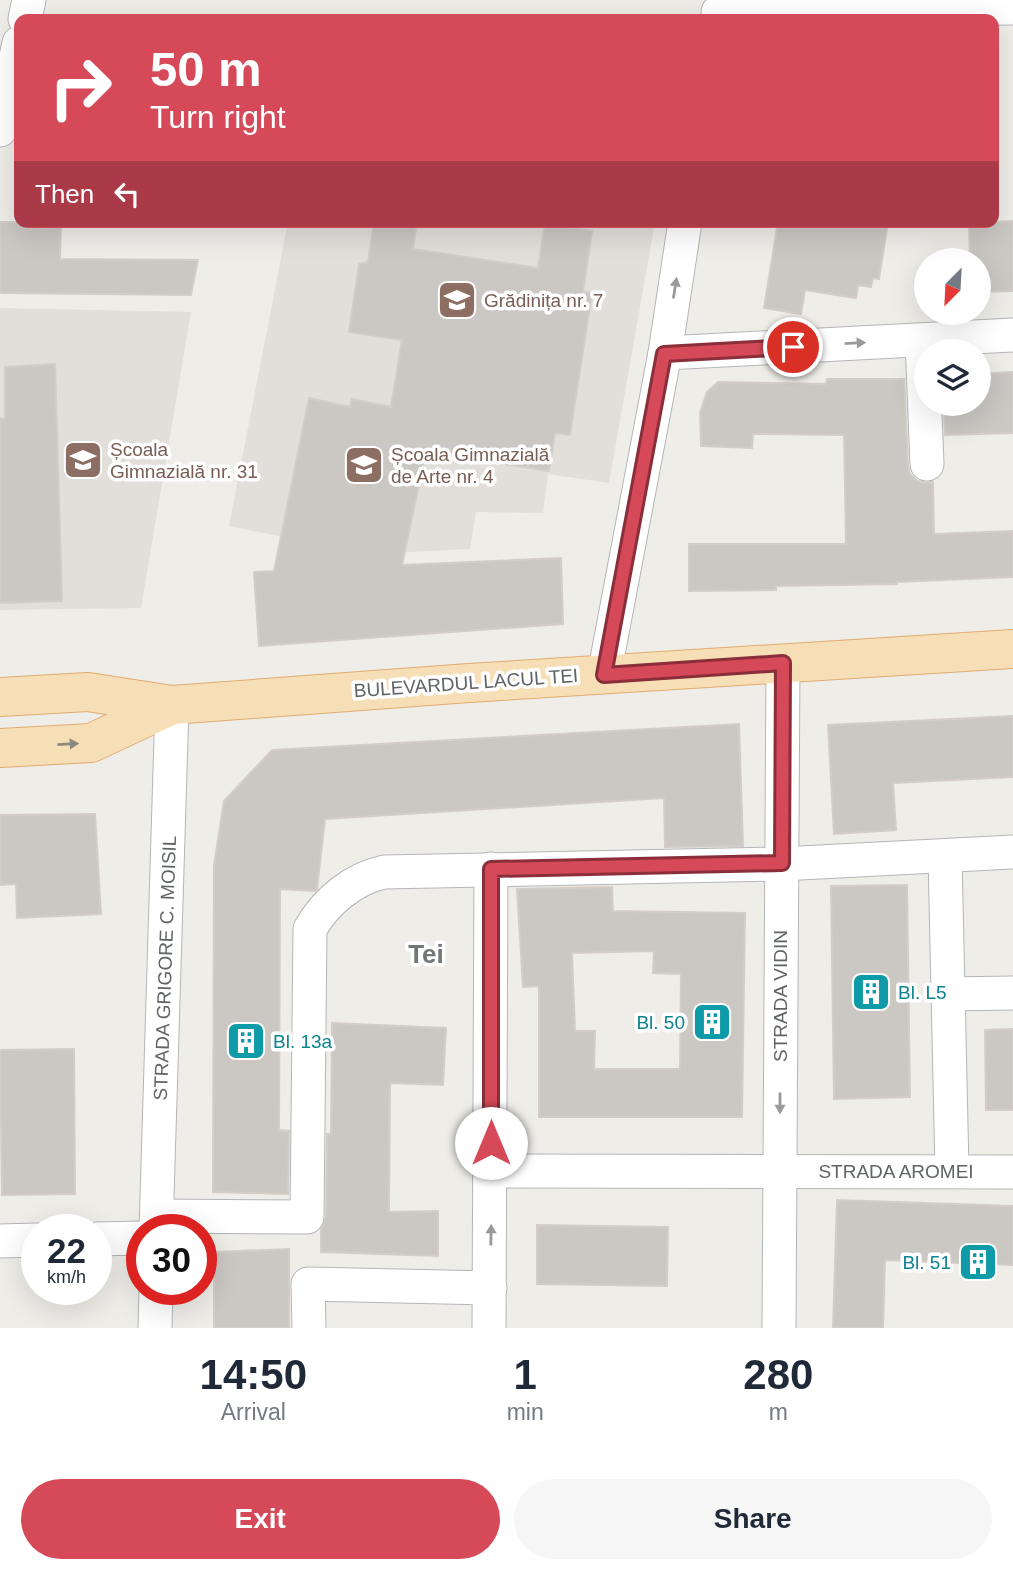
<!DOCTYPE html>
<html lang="en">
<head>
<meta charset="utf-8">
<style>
  :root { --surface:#fff; --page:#f6f6f7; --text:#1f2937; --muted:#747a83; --accent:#d54959 }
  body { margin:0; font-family:Helvetica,sans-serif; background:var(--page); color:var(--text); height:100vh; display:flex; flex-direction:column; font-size:26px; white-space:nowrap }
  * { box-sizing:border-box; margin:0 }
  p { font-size:23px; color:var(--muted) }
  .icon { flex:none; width:38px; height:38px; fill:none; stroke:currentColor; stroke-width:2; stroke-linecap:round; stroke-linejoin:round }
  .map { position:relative; height:1328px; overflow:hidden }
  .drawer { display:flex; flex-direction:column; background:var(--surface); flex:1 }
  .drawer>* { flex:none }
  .guide { position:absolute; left:14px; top:14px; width:985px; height:214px; border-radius:14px; box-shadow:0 7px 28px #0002; background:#d54959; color:#fff; overflow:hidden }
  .needle { width:46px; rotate:204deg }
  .tools { position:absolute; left:914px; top:248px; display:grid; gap:14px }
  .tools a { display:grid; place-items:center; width:77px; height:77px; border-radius:50%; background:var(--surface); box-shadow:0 7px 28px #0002; font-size:35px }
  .speed { position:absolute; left:21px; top:1214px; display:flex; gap:14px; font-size:35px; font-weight:700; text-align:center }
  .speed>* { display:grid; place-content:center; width:91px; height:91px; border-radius:50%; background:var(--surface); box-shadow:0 7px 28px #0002; line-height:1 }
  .speed small { font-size:18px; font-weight:400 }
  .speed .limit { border:10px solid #d22; background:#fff; color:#111 }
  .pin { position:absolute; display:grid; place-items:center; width:60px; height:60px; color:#fff; margin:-30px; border:4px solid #fff; border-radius:50%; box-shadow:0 2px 7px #0007 }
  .me { position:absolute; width:77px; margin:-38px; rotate:0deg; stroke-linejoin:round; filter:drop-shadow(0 0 5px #0008) }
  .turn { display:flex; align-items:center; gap:24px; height:147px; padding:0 21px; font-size:32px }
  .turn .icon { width:91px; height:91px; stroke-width:2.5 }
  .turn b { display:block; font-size:49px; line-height:60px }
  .then { display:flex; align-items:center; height:66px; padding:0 21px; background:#0003; gap:14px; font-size:26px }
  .eta { display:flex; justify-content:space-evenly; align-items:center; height:119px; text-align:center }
  .eta b { font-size:42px; font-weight:700; line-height:49px }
  .button { display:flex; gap:14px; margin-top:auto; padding:14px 21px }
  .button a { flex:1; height:80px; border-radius:42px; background:var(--accent); color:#fff; font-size:28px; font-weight:700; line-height:80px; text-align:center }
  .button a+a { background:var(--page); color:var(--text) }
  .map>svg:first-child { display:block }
</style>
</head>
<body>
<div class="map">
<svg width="1013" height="1328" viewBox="0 0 1013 1328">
  <rect width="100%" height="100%" fill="#efede8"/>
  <g fill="#e2deda">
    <path d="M 288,222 L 655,222 L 609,483 L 548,474 L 543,513 L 476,512 L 470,549 L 409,552 L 355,540 L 352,551 L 229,526 Z"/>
    <path d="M 0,308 L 191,312 L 141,608 L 0,610 Z"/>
  </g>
  <g fill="#cbc8c4" stroke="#d4cdc7" stroke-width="2" fill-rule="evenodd">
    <path d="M 1013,221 L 1013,291 L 978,292 L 978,261 L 970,261 L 969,223 Z"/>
    <path d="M 0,222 L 61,222 L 60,259 L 198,260 L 191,295 L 0,293 Z"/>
    <path d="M 374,222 L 417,222 L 413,249 L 538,268 L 545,223 L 592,231 L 583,292 L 592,293 L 570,435 L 555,433 L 549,471 L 426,451 L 402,565 L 561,558 L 563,624 L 259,646 L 254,572 L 274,571 L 309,398 L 350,407 L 352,399 L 391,407 L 402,340 L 349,332 L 359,264 L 368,262 Z"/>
    <path d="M 778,222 L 888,222 L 879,279 L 873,278 L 871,287 L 858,285 L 856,298 L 805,290 L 801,314 L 764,308 Z"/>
    <path d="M 55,364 L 62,601 L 0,603 L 0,418 L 5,419 L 5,367 Z"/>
    <path d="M 1013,372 L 1013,433 L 945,435 L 944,404 L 978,404 L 978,374 Z"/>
    <path d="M 827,379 L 904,379 L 908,465 L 910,474 L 917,481 L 927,483 L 933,482 L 934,534 L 1013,531 L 1013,577 L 897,582 L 897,584 L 776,586 L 776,590 L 689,591 L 689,544 L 846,544 L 844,435 L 753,434 L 752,448 L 701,446 L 700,413 L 707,392 L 718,382 L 826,384 Z"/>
    <path d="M 1013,716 L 1013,777 L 893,783 L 896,830 L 834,834 L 828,725 Z"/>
    <path d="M 739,724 L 743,846 L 665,847 L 664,798 L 325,819 L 317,889 L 315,891 L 280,889 L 279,1130 L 289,1131 L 288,1194 L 213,1192 L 214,865 L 224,801 L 272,750 Z"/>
    <path d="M 95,814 L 101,914 L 17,918 L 16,884 L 0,885 L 0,815 Z"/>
    <path d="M 907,885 L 910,1097 L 834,1099 L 831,886 Z"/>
    <path d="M 612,887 L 613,911 L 745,913 L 742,1117 L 539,1117 L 539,986 L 523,987 L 517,889 ZM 654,951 L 653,973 L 681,974 L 680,1069 L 594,1069 L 595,1031 L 575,1031 L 572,953 Z"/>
    <path d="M 332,1023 L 446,1028 L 443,1085 L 390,1083 L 389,1212 L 438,1211 L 438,1256 L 321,1252 L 321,1230 L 326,1217 L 327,1134 L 331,1134 Z"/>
    <path d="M 1013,1029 L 1013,1110 L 986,1110 L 985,1030 Z"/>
    <path d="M 74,1049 L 75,1194 L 2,1195 L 0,1050 Z"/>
    <path d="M 837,1200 L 1013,1206 L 1013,1265 L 885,1260 L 883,1328 L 833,1328 Z"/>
    <path d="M 537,1225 L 668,1227 L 667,1286 L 537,1284 Z"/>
    <path d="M 289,1249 L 289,1328 L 214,1328 L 214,1252 Z"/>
  </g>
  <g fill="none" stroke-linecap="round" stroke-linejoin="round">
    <g stroke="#b3b6b8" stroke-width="35">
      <g id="minor">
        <path d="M 718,12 L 1013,8"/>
        <path d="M 25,19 L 29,0"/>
        <path d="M 0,130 L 19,43"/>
        <path d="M 922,340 L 927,464"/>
        <path d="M 665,353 L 1013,335"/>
        <path d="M 604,675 L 665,353 L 685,222"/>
        <path d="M 945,856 L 952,1170"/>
        <path d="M 947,994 L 1013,993"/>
        <path d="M 491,1171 L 1013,1172"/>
        <path d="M 157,1216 L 307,1217 L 310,929 C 326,901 353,879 384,872 L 781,864 L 1013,852"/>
        <path d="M 156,1230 L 172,705"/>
        <path d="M 96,1239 L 142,1238"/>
        <path d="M 0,1241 L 37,1240"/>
        <path d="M 155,1328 L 156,1290"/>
        <path d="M 309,1328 L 308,1284 L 490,1288"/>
        <path d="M 489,1328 L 491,869"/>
        <path d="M 779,1328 L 783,663"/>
      </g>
    </g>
    <g stroke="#e1ab70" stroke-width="40">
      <g id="major">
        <path d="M 0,697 L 88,692 L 172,705 L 469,683 L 1013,649"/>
        <path d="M 0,748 L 91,743 L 172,705"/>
      </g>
    </g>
    <use href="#minor" stroke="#fff" stroke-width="33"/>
    <use href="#major" stroke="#f6dfb7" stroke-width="38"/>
  </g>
  <defs><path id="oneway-solid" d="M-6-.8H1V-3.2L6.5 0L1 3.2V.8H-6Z" transform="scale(1.75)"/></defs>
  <g fill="#989a9c">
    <use href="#oneway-solid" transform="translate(675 288) rotate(-81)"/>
    <use href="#oneway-solid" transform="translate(855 343) rotate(-3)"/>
    <use href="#oneway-solid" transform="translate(780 1103) rotate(90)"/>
    <use href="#oneway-solid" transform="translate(491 1235) rotate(-89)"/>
  </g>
  <use fill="#8d897e" href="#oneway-solid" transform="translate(68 744) rotate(-3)"/>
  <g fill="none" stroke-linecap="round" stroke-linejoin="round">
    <g stroke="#8a2f3a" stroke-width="18">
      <path id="route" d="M 491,1143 L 491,869 L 782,863 L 783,663 L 604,675 L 664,354 L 793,347"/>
    </g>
    <use href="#route" stroke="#d54959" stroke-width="12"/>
  </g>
  <defs>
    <g id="school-square" transform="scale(2.0125)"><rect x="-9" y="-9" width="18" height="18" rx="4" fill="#8d6e63" stroke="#fff"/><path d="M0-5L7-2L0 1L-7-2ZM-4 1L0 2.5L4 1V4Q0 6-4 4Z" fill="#fff"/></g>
    <g id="building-square" transform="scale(2.0125)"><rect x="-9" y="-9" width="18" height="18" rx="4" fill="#0f9aa8" stroke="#fff"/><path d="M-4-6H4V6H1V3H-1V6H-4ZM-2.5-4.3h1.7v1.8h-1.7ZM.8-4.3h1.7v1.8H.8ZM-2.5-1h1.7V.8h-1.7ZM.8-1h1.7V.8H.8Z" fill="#fff"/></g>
  </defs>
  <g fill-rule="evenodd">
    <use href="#school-square" x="457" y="300"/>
    <use href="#school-square" x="83" y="460"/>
    <use href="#school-square" x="364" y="465"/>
    <use href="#building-square" x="871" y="992"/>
    <use href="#building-square" x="712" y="1022"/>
    <use href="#building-square" x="246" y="1041"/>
    <use href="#building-square" x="978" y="1262"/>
  </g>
  <g text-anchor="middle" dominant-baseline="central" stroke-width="7" stroke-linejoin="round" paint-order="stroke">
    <g font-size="19" fill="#785e54" stroke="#fff" text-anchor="start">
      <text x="484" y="300">Grădinița nr. 7</text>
      <text x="110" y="449">Școala<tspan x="110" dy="22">Gimnazială nr. 31</tspan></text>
      <text x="391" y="454">Școala Gimnazială<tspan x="391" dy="22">de Arte nr. 4</tspan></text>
    </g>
    <g font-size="19" fill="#606466" stroke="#fff">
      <text transform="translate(466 683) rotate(-4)">BULEVARDUL LACUL TEI</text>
      <text transform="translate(165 968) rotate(-88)">STRADA GRIGORE C. MOISIL</text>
      <text transform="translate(780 996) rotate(-90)">STRADA VIDIN</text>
      <text x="896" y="1171">STRADA AROMEI</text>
    </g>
    <g font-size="19" fill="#0d838f" stroke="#fff" text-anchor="start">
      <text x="898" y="992">Bl. L5</text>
      <text x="685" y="1022" text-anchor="end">Bl. 50</text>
      <text x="273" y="1041">Bl. 13a</text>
      <text x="951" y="1262" text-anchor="end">Bl. 51</text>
    </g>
    <g font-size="26" font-weight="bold" fill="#717678" stroke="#fff">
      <text x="426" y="954">Tei</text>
    </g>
  </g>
</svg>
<div class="tools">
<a><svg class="needle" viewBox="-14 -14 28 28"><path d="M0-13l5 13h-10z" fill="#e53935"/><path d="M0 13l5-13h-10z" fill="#747a83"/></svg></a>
<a><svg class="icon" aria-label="layers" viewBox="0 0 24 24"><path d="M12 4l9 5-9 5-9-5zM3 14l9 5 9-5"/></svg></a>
</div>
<div class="speed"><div>22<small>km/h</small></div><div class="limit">30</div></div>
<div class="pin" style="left:793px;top:347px;background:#d93025"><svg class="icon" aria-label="arrive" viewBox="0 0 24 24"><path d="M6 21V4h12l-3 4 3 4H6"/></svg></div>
<svg class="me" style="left:491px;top:1143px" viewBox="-20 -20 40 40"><circle r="19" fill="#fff"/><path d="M0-13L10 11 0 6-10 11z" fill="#d54959"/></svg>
<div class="guide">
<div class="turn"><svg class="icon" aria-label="right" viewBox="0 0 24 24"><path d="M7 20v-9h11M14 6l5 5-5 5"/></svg><div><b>50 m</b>Turn right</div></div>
<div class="then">Then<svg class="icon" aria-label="left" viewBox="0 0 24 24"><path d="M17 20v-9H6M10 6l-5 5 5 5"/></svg></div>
</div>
</div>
<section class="drawer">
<div class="eta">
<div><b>14:50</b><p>Arrival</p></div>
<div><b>1</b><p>min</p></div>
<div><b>280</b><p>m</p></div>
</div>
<div class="button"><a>Exit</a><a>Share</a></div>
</section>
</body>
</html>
